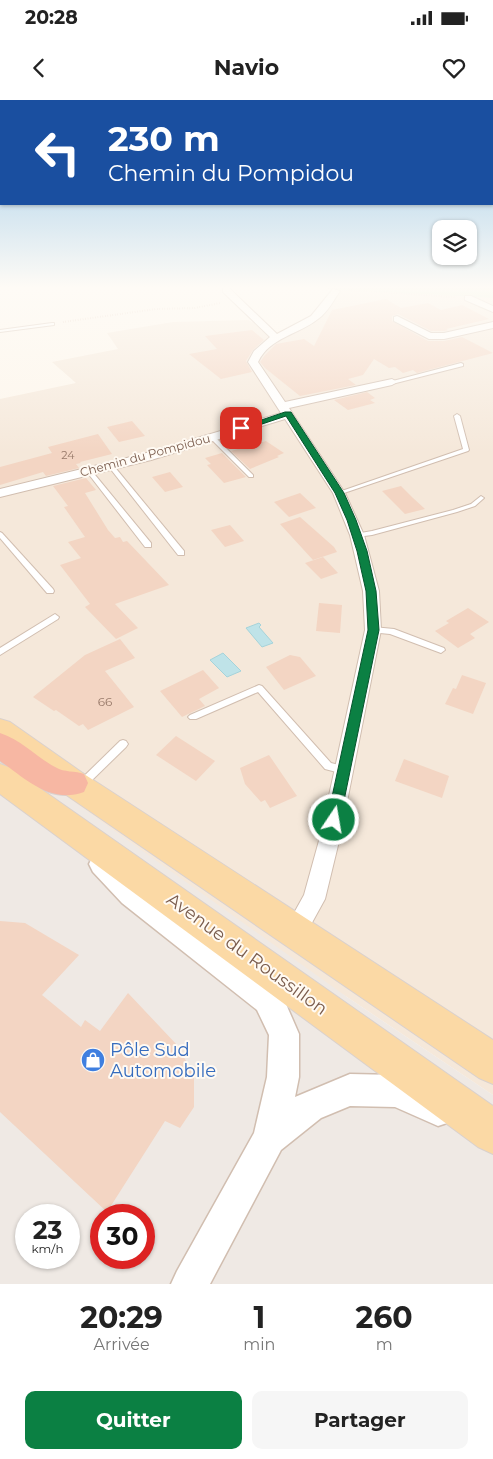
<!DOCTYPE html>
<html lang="fr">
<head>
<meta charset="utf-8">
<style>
  :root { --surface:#fff; --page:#f6f6f6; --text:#222; --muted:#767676; --accent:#0b8043 }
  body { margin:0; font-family:Montserrat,sans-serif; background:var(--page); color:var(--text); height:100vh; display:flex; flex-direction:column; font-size:19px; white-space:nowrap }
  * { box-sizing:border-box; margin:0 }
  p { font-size:16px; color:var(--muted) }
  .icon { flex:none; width:28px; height:28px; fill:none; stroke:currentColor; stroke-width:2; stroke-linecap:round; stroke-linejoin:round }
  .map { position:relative; height:1184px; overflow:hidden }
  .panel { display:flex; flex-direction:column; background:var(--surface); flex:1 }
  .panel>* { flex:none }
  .top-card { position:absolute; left:0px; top:0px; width:494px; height:105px; box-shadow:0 1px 4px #0004; background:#1a4fa0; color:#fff; overflow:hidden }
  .tools { position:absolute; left:432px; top:120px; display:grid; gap:10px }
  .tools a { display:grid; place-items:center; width:45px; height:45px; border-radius:10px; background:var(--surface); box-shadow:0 1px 4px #0004; font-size:25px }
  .speed { position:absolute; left:15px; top:1104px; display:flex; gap:10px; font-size:25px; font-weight:700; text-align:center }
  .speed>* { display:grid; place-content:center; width:65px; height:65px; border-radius:50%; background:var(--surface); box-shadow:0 1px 4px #0004; line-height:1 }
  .speed small { font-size:12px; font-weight:400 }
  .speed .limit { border:8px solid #d22; background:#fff; color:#111 }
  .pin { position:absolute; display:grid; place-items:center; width:42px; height:42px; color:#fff; margin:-21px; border-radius:10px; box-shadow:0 2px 8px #0006 }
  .me { position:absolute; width:55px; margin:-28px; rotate:12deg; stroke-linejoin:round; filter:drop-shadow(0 0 4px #0008) }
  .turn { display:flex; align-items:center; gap:18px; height:105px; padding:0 25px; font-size:22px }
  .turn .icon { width:65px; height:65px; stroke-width:2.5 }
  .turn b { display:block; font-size:35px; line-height:42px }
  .eta { display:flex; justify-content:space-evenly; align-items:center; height:85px; text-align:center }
  .eta b { font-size:30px; font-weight:700; line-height:35px }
  .cta { display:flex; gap:10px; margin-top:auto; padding:10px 25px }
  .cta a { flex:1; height:58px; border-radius:10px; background:var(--accent); color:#fff; font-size:20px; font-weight:700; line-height:58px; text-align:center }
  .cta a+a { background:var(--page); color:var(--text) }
  .status { display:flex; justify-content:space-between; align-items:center; height:35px; padding:0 25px; background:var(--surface); direction:ltr }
  .status svg { height:14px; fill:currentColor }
  header { display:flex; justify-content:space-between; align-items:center; height:65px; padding:0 25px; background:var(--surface); font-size:22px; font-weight:700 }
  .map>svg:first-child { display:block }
</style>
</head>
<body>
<div class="status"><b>20:28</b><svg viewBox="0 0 49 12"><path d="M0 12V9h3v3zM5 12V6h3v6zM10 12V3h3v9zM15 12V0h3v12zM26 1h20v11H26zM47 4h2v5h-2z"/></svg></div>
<header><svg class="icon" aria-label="back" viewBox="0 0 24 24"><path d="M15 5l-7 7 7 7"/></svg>Navio<svg class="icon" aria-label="heart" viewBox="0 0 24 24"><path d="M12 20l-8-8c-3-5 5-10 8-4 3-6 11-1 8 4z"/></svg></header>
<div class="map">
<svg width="493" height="1184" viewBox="0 0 493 1184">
  <rect width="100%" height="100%" fill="#fdf6ec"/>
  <path fill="#f5e8da" d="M 350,190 L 493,198 L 493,995 L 347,897 L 0,691 L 0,299 L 76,283 L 52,262 L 118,249 L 107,233 L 173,222 L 248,220 L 276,233 L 302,222 L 320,209 L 336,191 Z"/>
  <path fill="#efe9e4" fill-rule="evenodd" d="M 28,669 L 347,897 L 493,995 L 493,1184 L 0,1184 L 0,691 ZM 26,1115 L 69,1115 L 69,1158 L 26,1158 ZM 101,1115 L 144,1115 L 144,1158 L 101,1158 Z"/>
  <path fill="#d8ecc9" d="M 324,187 L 493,187 L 493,198 L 350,190 L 336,191 Z"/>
  <g fill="#bfe3e8" stroke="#a5d3da">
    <path d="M 259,523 L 261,525 L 259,527 L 273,543 L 262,547 L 246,528 Z"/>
    <path d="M 223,553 L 241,571 L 227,577 L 210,560 Z"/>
  </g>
  <g fill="#f3d5c3">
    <path d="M 386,199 L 401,208 L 428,203 L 441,210 L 462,205 L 489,219 L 446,229 L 448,230 L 444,231 L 431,231 L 398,214 L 392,216 L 392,221 L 428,241 L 444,241 L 462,237 L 493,253 L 417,273 L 413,270 L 403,273 L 395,267 L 389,268 L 374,259 L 363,275 L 348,279 L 356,285 L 300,296 L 265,268 L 260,262 L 265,255 L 276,244 L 304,239 L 314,246 L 332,210 Z"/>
    <path d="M 252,230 L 264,240 L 253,250 L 246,261 L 252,272 L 221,279 L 189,254 L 217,249 L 205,236 Z"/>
    <path d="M 367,292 L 375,298 L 370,300 L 375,303 L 348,310 L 334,300 Z"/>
    <path d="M 132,321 L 145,336 L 119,342 L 107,327 Z"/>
    <path d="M 98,334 L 112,354 L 80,362 L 81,363 L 76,364 L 79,368 L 46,376 L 43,372 L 0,385 L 0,367 L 52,353 L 48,347 Z"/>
    <path d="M 266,341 L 284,353 L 277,356 L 279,357 L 250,369 L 231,351 Z"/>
    <path d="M 222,353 L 246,377 L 224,383 L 207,365 L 211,364 L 205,358 Z"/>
    <path d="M 170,372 L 183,387 L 165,392 L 152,377 Z"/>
    <path d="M 86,378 L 96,390 L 85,393 L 108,430 L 115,438 L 120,437 L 123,442 L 127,441 L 169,485 L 115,504 L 138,528 L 116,539 L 85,507 L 90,504 L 60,465 L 81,458 L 68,442 L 85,437 L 64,407 L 68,406 L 53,386 Z"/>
    <path d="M 401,386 L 413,398 L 425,409 L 405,414 L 382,391 Z"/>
    <path d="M 300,393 L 316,408 L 289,417 L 274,402 Z"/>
    <path d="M 300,417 L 334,447 L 337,452 L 313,460 L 280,424 Z"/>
    <path d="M 230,425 L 244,441 L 225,447 L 211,430 Z"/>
    <path d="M 323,457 L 338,473 L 321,479 L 305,463 Z"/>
    <path d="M 319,503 L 342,505 L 340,533 L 316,531 Z"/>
    <path d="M 468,508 L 489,522 L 470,534 L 475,538 L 458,548 L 435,531 L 449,523 L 446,521 Z"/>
    <path d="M 120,539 L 135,558 L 105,571 L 134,607 L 88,630 L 83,624 L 79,626 L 56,610 L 54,611 L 33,597 L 85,555 Z"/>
    <path d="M 290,555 L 300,557 L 316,576 L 284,590 L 266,567 Z"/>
    <path d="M 203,570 L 219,588 L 199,599 L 205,606 L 182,617 L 160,591 Z"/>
    <path d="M 462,575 L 486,583 L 473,614 L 445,604 L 453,588 L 456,589 Z"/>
    <path d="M 176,636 L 215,661 L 196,681 L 156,655 Z"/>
    <path d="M 269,655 L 297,696 L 270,708 L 265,700 L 261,702 L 245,684 L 240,668 Z"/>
    <path d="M 404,659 L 449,676 L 442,698 L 395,681 Z"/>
    <path d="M 0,821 L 25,823 L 79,855 L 42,895 L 81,927 L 85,920 L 100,931 L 128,893 L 177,945 L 194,975 L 194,1007 L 180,1028 L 165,1021 L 107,1112 L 0,1012 Z"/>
  </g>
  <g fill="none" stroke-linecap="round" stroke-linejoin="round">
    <g stroke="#d1beb0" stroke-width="2">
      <g id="service">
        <path d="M 52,223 L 54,223 L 54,225 L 0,232 L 0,230 Z"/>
        <path d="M 461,263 L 463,264 L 463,266 L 392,284 L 389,282 Z"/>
        <path d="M 457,314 L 460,316 L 469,350 L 468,351 L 341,394 L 337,394 L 336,393 L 463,349 L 454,316 Z"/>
        <path d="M 210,336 L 214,336 L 253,375 L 253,377 L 249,377 L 210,338 Z"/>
        <path d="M 109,365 L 113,365 L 184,451 L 184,455 L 178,455 L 109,367 Z"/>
        <path d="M 89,369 L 91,370 L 151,443 L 151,447 L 145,447 L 87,372 L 86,371 Z"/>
        <path d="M 481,396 L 484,398 L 475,406 L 457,412 L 372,435 L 357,437 L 354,435 L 355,434 L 372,431 L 453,410 L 471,404 Z"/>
        <path d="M 0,432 L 2,433 L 53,489 L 54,491 L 53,493 L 47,493 L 0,438 Z"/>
        <path d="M 55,514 L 59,517 L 58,519 L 0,555 L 0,548 Z"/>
        <path d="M 373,527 L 394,529 L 444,548 L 445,550 L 441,553 L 390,534 L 370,532 L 369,530 L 370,528 Z"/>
        <path d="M 259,585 L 262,586 L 331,663 L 347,667 L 349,670 L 347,673 L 344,674 L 325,669 L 258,592 L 196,619 L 190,619 L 188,617 L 190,615 Z"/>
        <path d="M 123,640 L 126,641 L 128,644 L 126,647 L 84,688 L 81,689 L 78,688 L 76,685 L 78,682 L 120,641 Z"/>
      </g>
    </g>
    <g stroke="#d1beb0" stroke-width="2">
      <g id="minor">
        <path d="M 223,188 L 229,188 L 277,234 L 311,216 L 333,189 L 340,191 C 333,201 328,212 318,219 C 298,235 270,237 258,262 L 285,302 L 392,279 L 397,282 L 392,285 L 289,308 L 345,393 L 364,435 L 379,491 L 381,530 L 340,737 L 325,799 L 303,839 L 295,842 L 287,839 L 284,831 L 304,795 L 320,737 L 365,530 L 363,491 L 350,435 L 333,393 L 285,319 L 151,360 L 0,397 L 0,389 L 143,354 L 281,313 L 248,262 L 254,251 L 270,237 L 223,192 Z"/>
        <path d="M 465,196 L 471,196 L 493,206 L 493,212 L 465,200 Z"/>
        <path d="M 397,216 L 431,233 L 444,233 L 493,222 L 493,228 L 444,239 L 429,239 L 394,221 L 394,217 Z"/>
      </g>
    </g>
    <g stroke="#d1beb0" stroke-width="3">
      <path id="tertiary" d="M 102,752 L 111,756 L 140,785 L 279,888 L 299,934 L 299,977 L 295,997 L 350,974 L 396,975 L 450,998 L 454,1010 L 450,1022 L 438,1026 L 395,1007 L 350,1006 L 321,1018 L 281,1050 L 210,1184 L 171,1184 L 177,1171 L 254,1033 L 267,977 L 269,935 L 257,910 L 122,803 L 93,772 L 89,764 L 93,756 Z"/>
    </g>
    <g stroke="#dad1cd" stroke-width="2">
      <g id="primary">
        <path d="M 0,619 L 10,622 L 84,674 L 493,940 L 493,984 L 479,978 L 62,692 L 0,646 Z"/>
        <path d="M 0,664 L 11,668 L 493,1006 L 493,1054 L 478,1047 L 0,694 Z"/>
      </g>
    </g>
    <g stroke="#dad1cd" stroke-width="2">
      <path id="motorway" d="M 0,633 C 22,640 37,658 57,668 C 63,672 76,671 84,674 L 88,683 L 84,692 C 50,704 26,679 0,661 Z"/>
    </g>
    <g stroke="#d9b8a5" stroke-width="2" stroke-dasharray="0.5 2" stroke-linecap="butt">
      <path d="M 349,190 L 455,197"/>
      <path d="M 63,222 L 156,209 L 195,208 L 220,203"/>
    </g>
    <use href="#service" fill="#fff" fill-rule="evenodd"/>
    <use href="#minor" fill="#fff" fill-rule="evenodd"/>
    <use href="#tertiary" fill="#fff" fill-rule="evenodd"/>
    <use href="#primary" fill="#fbd9a5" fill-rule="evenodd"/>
    <use href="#motorway" fill="#f7b7a3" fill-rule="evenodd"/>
  </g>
  <linearGradient id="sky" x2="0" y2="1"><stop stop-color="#97c7e8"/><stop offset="0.53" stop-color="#fefbf6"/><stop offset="1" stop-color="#fefbf6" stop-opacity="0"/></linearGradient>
  <rect width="493" height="353" fill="url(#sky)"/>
  <path fill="#0b8043" stroke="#07532c" d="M 285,312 L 291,312 L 344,393 L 356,420 L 367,451 L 376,491 L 379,530 L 340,720 L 338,724 L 334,726 L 329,724 L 327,720 L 368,530 L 366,491 L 357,451 L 347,420 L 335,393 L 286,316 L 241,331 L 238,328 Z"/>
  <defs>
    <g id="shop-disc" transform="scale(1.25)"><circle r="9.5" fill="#3f7fe0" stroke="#fffaf3"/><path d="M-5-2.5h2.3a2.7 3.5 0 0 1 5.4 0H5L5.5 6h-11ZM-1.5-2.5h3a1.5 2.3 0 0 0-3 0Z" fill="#fff"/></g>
  </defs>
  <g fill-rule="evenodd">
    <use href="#shop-disc" x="93" y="960"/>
  </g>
  <g text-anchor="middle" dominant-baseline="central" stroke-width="4" stroke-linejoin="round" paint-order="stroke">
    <g font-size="11" fill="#987a6a">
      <text x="68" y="355">24</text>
    </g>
    <g font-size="12" fill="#7a5c4d" stroke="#fffaf3">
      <text transform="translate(145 355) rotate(-15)">Chemin du Pompidou</text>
    </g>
    <g font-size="12" fill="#987a6a">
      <text x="105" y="601">66</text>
    </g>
    <g font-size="18" fill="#7a5c4d" stroke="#fffaf3">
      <text transform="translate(247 854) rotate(36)">Avenue du Roussillon</text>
    </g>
    <g font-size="18" fill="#366cbe" stroke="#fffaf3" text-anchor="start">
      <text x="110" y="950">Pôle Sud<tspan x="110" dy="21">Automobile</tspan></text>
    </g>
  </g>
</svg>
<div class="tools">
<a><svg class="icon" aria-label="layers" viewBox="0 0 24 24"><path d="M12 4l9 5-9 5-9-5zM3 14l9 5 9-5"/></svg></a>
</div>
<div class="speed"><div>23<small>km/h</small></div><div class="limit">30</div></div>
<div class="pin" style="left:241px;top:328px;background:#d93025"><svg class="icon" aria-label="arrive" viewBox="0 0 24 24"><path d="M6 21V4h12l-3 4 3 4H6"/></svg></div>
<svg class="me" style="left:334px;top:720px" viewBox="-20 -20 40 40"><circle r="17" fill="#0b8043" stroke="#fff" stroke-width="3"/><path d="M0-11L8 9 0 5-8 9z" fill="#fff"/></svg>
<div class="top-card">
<div class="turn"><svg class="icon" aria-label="left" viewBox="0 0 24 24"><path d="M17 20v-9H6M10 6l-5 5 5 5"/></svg><div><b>230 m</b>Chemin du Pompidou</div></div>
</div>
</div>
<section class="panel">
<div class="eta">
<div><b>20:29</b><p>Arrivée</p></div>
<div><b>1</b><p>min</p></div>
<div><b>260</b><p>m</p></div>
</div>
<div class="cta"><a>Quitter</a><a>Partager</a></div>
</section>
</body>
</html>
